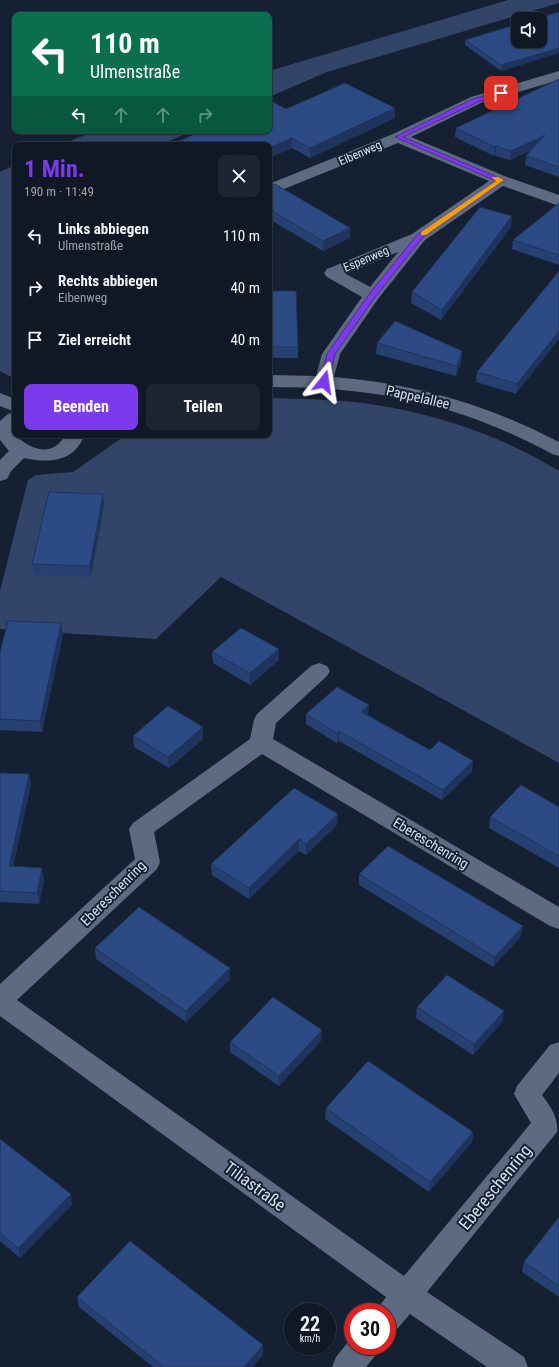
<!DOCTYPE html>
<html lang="de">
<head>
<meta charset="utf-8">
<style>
  :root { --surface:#101826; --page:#1e2532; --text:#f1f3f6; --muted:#9ca0a7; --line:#303743; --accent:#7c3aed }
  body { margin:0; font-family:"Roboto Condensed",sans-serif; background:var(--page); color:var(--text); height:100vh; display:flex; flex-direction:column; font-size:15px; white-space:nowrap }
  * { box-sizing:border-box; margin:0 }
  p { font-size:13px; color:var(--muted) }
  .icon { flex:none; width:22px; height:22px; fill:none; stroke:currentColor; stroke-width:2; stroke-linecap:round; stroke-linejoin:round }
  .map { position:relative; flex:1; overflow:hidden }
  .drawer { position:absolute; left:12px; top:142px; width:260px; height:296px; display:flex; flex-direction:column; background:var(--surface); border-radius:8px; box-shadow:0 1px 3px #0004,0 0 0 1px var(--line) }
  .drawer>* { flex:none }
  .guide { position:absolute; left:12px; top:12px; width:260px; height:122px; border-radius:8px; box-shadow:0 1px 3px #0004,0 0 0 1px var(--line); background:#0b6e4f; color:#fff; overflow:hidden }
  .tools { position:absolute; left:511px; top:12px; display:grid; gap:8px }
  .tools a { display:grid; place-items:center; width:36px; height:36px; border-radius:8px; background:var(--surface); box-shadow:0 1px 3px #0004,0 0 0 1px var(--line); font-size:20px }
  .speed { position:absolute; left:284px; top:1303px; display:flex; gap:8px; font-size:20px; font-weight:700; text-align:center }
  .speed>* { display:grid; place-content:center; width:52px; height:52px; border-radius:50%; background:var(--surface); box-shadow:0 1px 3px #0004,0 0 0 1px var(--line); line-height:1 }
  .speed small { font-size:10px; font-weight:400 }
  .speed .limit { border:6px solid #d22; background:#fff; color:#111 }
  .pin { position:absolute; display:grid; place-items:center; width:34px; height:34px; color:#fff; margin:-17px; border-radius:8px; box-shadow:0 2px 6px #0006 }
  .me { position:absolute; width:44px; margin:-22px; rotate:15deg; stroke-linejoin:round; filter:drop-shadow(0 0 3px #0008) }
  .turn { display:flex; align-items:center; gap:14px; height:84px; padding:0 12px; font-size:18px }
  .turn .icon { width:52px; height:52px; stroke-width:2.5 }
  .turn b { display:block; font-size:28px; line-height:34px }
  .lanes { display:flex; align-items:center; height:38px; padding:0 12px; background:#0003; justify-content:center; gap:20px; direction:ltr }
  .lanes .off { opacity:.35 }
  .round { display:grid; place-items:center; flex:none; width:42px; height:42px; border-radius:8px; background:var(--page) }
  .overview { display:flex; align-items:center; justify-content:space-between; height:68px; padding:0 12px }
  h1 { font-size:24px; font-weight:700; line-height:30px; color:var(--accent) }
  .action { display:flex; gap:8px; margin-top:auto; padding:8px 12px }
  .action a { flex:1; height:46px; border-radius:8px; background:var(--accent); color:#fff; font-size:16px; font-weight:700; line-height:46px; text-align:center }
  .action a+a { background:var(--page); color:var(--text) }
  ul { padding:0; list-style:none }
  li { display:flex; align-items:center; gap:12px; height:52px; padding:0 12px }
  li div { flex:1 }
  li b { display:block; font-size:15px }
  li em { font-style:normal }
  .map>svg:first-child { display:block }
</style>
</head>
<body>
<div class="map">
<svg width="559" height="1367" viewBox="0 0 559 1367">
  <rect width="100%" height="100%" fill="#152032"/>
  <g fill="#324568">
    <path d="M 508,0 L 559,0 L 559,3 L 327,72 L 269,97 L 269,71 Z"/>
    <path d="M 94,131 L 192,131 L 160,145 L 61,145 Z"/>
    <path d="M 15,165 L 15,208 L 12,210 L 15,211 L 15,379 L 0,371 L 0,172 Z"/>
    <path d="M 269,398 C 302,399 336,399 369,404 C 435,413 502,436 559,471 L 559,763 L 221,577 L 156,639 L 0,629 L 0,591 L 28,480 L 36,475 L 73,472 L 123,437 L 122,435 L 269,435 Z"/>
  </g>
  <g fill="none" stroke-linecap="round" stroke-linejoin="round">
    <g fill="#5e6a81" fill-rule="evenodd">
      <path d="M 559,71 L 559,80 L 481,103 L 411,137 L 507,177 L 559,195 L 559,206 L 503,186 L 425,240 L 378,299 L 340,354 L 334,377 C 413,383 489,405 559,442 L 559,456 L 552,454 C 458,403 375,387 269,387 L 269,375 L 316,376 L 322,354 L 362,297 L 327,277 L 324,273 L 327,269 L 412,234 L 489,181 L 398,143 L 269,195 L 269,184 L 393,134 L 471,97 ZM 398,252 L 370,287 L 346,274 Z"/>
      <path d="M 0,393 L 15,399 L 15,412 L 0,406 Z"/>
      <path d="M 15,412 L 15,435 C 30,449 52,459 65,435 L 85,435 C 82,440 80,445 76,449 C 64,463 40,462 24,458 L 11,471 L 7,479 L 0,481 L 0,460 L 9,451 L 0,440 L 0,421 L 8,414 Z"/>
      <path d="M 319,663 L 327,666 L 330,671 L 327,676 L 276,723 L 273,739 L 559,907 L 559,929 L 550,926 L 262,754 L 154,832 L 160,862 L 157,869 L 17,1000 L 404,1276 L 531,1123 L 514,1094 L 517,1086 L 550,1045 L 559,1042 L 559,1073 L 542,1095 C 550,1106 559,1118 557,1132 L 427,1292 L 524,1357 L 528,1367 L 487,1367 L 410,1314 L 397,1329 L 387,1333 L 387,1312 L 375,1312 L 386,1297 L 0,1016 L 0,984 L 135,859 L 129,829 L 133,823 L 250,739 L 254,720 L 257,714 L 311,666 Z"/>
      <path d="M 353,1336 L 353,1346 L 379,1346 L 375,1356 L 366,1367 L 332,1367 L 336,1357 Z"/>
    </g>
  </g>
  <g fill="#264072">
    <path d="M 559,12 L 559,53 L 501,71 L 465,45 L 465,40 Z"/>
    <path d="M 559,79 L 559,177 L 525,165 L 526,156 L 531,150 L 510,160 L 496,156 L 494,156 L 455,137 L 456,128 Z"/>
    <path d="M 395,108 L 395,118 L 310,158 L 292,148 L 269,158 L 269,145 L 286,109 Z"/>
    <path d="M 269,186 L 350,238 L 323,251 L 269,219 Z"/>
    <path d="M 559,203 L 559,265 L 512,249 L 513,240 Z"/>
    <path d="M 511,227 L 441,320 L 411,303 L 412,292 Z"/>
    <path d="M 559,271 L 516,394 L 476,382 L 477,372 Z"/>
    <path d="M 269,291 L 298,347 L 298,358 L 269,358 Z"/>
    <path d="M 377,343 L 462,351 L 461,362 L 456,376 L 376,354 Z"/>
    <path d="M 103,494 L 104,505 L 91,577 L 34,575 L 32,564 Z"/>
    <path d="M 61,623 L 63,634 L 42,732 L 0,730 L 0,652 Z"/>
    <path d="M 212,652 L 279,660 L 250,685 L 213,663 Z"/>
    <path d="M 306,714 L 368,715 L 430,750 L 472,771 L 442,800 L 339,741 L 337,743 L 306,724 Z"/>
    <path d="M 133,736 L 203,739 L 169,768 L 134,747 Z"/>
    <path d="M 0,773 L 29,774 L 31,785 L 13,866 L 44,879 L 39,904 L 0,902 Z"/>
    <path d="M 559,807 L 559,868 L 489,828 L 490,817 Z"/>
    <path d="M 337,825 L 306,855 L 299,851 L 249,899 L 212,875 L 211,864 Z"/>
    <path d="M 359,874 L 521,936 L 493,967 L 359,885 Z"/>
    <path d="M 95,948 L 230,968 L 230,979 L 186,1022 L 96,959 Z"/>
    <path d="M 417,1007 L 502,1022 L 473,1055 L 416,1018 Z"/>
    <path d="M 321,1041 L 279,1086 L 230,1052 L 230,1042 Z"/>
    <path d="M 326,1108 L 473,1132 L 472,1142 L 429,1192 L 325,1119 Z"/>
    <path d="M 0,1139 L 72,1205 L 20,1258 L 0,1241 Z"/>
    <path d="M 559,1217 L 559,1297 L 522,1272 L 524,1262 Z"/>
    <path d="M 77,1297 L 263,1345 L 263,1355 L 252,1367 L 153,1367 L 79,1307 Z"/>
  </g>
  <g fill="#1f345c">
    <path d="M 559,48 L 559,53 L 501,71 L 501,65 Z"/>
    <path d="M 395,108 L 395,118 L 310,158 L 310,148 Z"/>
    <path d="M 545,135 L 544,144 L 510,160 L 511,151 Z"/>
    <path d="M 292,138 L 292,148 L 269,158 L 269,148 Z"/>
    <path d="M 496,146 L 496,156 L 494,156 L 495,147 Z"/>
    <path d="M 512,216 L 511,227 L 441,320 L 442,310 Z"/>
    <path d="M 350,228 L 350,238 L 323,251 L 323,241 Z"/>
    <path d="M 559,331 L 559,339 L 516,394 L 517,384 Z"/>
    <path d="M 462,351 L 461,362 L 456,376 L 457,366 Z"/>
    <path d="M 103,494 L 104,505 L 91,577 L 90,566 Z"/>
    <path d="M 61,623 L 63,634 L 42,732 L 40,721 Z"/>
    <path d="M 279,649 L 279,660 L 250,685 L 250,673 Z"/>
    <path d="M 369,705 L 368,715 L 360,722 L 361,712 Z"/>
    <path d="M 203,727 L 203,739 L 169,768 L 168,757 Z"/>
    <path d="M 339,731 L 339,741 L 337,743 L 337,733 Z"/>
    <path d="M 473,761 L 472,771 L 442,800 L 443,790 Z"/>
    <path d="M 29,774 L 31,785 L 11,877 L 9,866 Z"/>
    <path d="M 338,814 L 337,825 L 306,855 L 306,844 Z"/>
    <path d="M 299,839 L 299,851 L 249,899 L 249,888 Z"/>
    <path d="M 42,868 L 44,879 L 39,904 L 37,893 Z"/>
    <path d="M 523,926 L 521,936 L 493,967 L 495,957 Z"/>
    <path d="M 230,968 L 230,979 L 186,1022 L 186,1011 Z"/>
    <path d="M 504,1011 L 502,1022 L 473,1055 L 474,1044 Z"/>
    <path d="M 322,1030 L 321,1041 L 279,1086 L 279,1076 Z"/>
    <path d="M 473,1132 L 472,1142 L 429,1192 L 430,1182 Z"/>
    <path d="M 71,1194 L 72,1205 L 20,1258 L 18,1248 Z"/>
    <path d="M 263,1345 L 263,1355 L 252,1367 L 244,1367 Z"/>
  </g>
  <g fill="#2c4b84" stroke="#1f345c">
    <path d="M 559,12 L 559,48 L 501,65 L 465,40 L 518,24 L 518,41 L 540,41 L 540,19 L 534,19 Z"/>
    <path d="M 559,79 L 559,167 L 526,156 L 545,135 L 511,151 L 496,146 L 495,147 L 456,128 Z"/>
    <path d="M 345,83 L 395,108 L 310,148 L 292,138 L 269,148 L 269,145 L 170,145 L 202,131 L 269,131 L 269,102 L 271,101 L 286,109 Z"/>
    <path d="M 275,184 L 350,228 L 323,241 L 269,209 L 269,186 Z"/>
    <path d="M 559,203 L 559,255 L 513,240 Z"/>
    <path d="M 480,207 L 512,216 L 442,310 L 412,292 Z"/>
    <path d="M 559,271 L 559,331 L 517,384 L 477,372 Z"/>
    <path d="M 269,291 L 296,291 L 298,347 L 269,347 Z"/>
    <path d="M 395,321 L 462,351 L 457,366 L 377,343 Z"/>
    <path d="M 49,492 L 103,494 L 90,566 L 32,564 Z"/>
    <path d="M 8,621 L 61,623 L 40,721 L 0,719 L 0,652 Z"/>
    <path d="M 241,628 L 279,649 L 250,673 L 212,652 Z"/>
    <path d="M 337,687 L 369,705 L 361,712 L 430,750 L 439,741 L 473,761 L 443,790 L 339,731 L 337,733 L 306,714 Z"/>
    <path d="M 168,706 L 203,727 L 168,757 L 133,736 Z"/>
    <path d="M 0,773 L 29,774 L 9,866 L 42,868 L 37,893 L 0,891 Z"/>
    <path d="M 521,785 L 559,807 L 559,856 L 490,817 Z"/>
    <path d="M 294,788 L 338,814 L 306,844 L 299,839 L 249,888 L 211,864 Z"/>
    <path d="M 388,846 L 523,926 L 495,957 L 359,874 Z"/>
    <path d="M 139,907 L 230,968 L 186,1011 L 95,948 Z"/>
    <path d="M 447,975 L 504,1011 L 474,1044 L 417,1007 Z"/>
    <path d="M 273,997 L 322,1030 L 279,1076 L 230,1042 Z"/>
    <path d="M 368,1061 L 473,1132 L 430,1182 L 326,1108 Z"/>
    <path d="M 0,1139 L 71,1194 L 18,1248 L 0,1233 Z"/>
    <path d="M 559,1217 L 559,1286 L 524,1262 Z"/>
    <path d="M 130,1241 L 263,1345 L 244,1367 L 164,1367 L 77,1297 Z"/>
  </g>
  <path fill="#7c3aed" stroke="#51269a" d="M 501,91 L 503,92 L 503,94 L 478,102 L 403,137 L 504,180 L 422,238 L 375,297 L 335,354 L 328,382 L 324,384 L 321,383 L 320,382 L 327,354 L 370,293 L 417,235 L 496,181 L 395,137 L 473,99 Z"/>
  <path fill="#f59e0b" d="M 493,177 L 498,177 L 504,180 L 426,235 L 421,235 L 421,232 L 496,181 L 492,178 Z"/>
  <g text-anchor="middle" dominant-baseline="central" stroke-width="4" stroke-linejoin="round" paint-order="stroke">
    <g font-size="12" fill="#d8e0ec" stroke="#152032">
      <text transform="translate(360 153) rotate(-23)">Eibenweg</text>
      <text transform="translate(366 259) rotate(-23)">Espenweg</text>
    </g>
    <g font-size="14" fill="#d8e0ec" stroke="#152032">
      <text transform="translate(418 397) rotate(13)">Pappelallee</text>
      <text transform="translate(431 843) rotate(31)">Ebereschenring</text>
      <text transform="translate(113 893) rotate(-45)">Ebereschenring</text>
    </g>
    <g font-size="17" fill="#d8e0ec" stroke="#152032">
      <text transform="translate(255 1186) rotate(36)">Tiliastraße</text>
      <text transform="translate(495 1187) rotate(-51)">Ebereschenring</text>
    </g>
  </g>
</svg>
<div class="tools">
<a><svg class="icon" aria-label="sound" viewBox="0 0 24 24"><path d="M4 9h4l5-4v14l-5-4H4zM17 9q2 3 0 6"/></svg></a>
</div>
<div class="speed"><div>22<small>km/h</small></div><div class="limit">30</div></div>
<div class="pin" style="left:501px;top:93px;background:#d93025"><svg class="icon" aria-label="arrive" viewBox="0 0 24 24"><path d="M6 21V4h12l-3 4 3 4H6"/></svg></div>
<svg class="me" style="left:324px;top:382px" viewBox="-20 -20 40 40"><path d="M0-17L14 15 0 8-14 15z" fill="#7c3aed" stroke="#fff" stroke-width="4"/></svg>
<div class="guide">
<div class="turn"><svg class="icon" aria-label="left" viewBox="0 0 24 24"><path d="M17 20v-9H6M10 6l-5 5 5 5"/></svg><div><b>110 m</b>Ulmenstraße</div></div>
<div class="lanes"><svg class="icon" aria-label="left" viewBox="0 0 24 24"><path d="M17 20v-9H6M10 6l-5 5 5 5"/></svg><svg class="icon off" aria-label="ahead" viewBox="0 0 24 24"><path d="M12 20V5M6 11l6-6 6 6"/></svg><svg class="icon off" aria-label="ahead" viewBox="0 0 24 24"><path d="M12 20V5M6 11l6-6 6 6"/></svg><svg class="icon off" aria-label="right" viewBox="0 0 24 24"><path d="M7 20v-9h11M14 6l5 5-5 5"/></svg></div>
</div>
<section class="drawer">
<div class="overview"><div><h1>1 Min.</h1><p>190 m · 11:49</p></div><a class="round"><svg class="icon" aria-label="close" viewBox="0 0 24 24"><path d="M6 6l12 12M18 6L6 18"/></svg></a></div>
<ul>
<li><svg class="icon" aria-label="left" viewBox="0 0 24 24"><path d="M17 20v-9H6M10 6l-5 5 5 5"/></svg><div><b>Links abbiegen</b><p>Ulmenstraße</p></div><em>110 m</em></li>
<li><svg class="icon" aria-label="right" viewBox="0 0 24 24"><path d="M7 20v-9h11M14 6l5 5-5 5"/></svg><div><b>Rechts abbiegen</b><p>Eibenweg</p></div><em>40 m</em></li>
<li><svg class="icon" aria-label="arrive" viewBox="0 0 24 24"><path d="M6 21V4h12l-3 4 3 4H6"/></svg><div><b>Ziel erreicht</b></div><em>40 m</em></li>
</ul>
<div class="action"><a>Beenden</a><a>Teilen</a></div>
</section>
</div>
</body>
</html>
